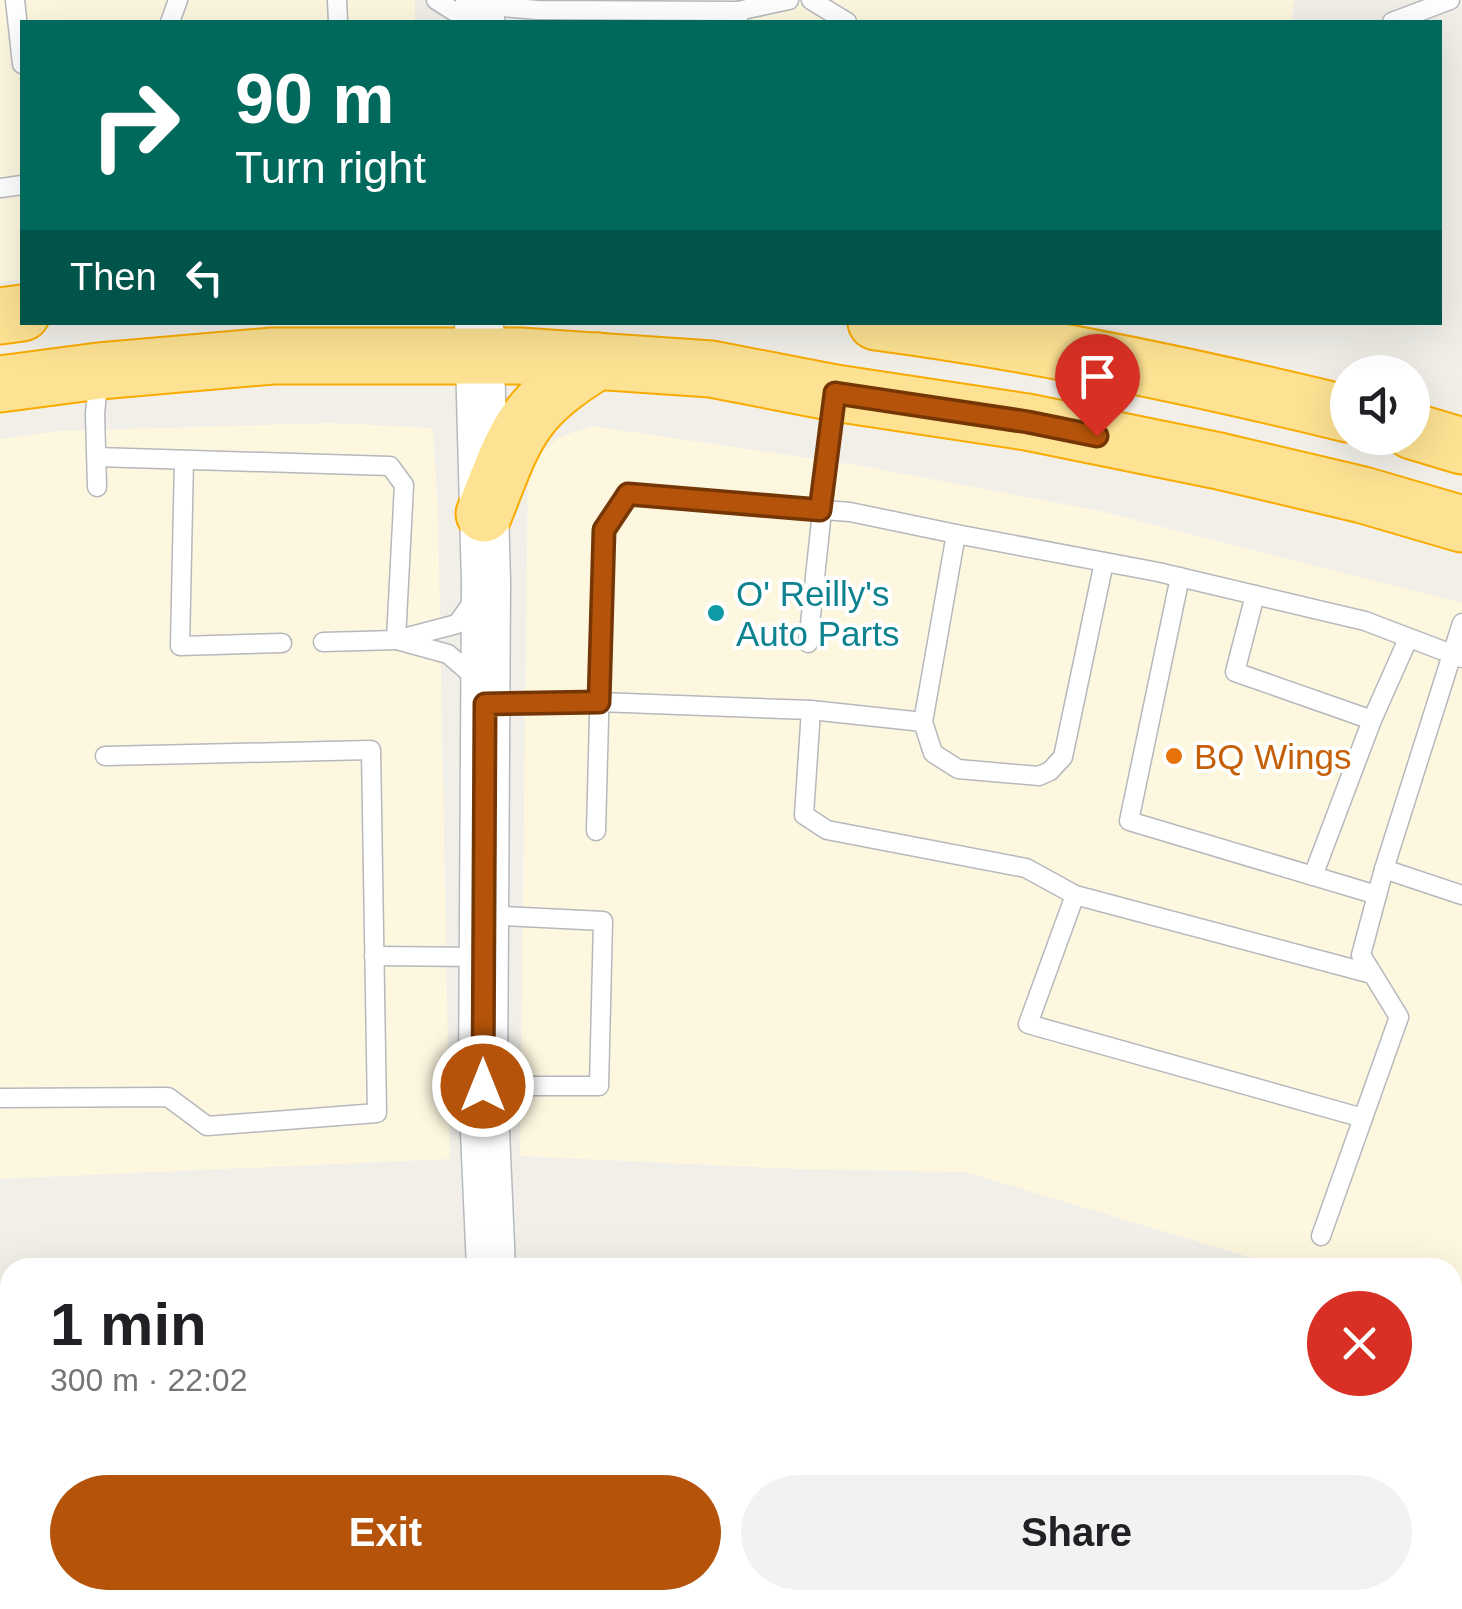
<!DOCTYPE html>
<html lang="en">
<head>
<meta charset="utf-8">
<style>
  :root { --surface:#fff; --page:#f2f2f2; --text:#202124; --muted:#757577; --accent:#b45309 }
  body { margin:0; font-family:Helvetica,sans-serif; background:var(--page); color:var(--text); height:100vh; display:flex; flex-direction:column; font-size:38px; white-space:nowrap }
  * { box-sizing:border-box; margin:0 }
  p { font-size:32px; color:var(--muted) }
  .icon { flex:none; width:55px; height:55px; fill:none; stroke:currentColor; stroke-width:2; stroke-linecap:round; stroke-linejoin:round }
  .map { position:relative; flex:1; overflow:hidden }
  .drawer { position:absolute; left:0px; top:1258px; width:1462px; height:352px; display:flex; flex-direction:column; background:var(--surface); border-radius:30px 30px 0 0; box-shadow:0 10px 40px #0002 }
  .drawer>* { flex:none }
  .hud { position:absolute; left:20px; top:20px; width:1422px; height:305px; border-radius:0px; box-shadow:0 10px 40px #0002; background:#00695c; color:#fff; overflow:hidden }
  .buttons { position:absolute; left:1330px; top:355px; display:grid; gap:20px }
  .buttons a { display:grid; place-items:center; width:100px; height:100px; border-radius:50%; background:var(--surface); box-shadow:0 10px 40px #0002; font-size:50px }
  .pin { position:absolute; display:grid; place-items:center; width:85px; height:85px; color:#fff; margin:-102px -42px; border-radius:50% 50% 50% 0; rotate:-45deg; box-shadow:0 0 10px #0007 }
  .pin .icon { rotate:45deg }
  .me { position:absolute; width:110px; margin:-55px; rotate:0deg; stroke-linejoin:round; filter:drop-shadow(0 0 8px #0008) }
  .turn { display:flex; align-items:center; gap:35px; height:210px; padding:0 50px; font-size:45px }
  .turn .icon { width:130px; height:130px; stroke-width:2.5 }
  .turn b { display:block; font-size:70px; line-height:85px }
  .then { display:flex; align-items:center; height:95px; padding:0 50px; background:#0003; gap:20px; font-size:38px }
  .round { display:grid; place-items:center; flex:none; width:105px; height:105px; border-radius:52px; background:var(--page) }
  .overview { display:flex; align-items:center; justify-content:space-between; height:170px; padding:0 50px }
  h1 { font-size:60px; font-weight:600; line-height:75px }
  .primary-button { display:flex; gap:20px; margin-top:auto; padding:20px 50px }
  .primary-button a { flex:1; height:115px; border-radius:60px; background:var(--accent); color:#fff; font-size:40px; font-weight:600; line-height:115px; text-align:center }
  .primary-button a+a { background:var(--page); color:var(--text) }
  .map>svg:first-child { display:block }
</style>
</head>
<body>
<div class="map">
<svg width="1462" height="1609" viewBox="0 0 1462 1609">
  <rect width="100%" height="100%" fill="#f1efe8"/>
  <g fill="#fef7e0">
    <path d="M 0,0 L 415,0 L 415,22 L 22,22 L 22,279 L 0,282 Z"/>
    <path d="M 547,0 L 1294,0 L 1292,22 L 548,22 Z"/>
    <path d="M 331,423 L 433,428 L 438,512 L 450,1159 L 0,1179 L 0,439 L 60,431 Z"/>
    <path d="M 591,426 L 862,466 L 1100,511 L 1462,603 L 1462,1322 L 1453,1319 L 1452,1268 L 1283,1267 L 965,1172 L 798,1169 L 520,1156 L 528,465 L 558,438 Z"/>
  </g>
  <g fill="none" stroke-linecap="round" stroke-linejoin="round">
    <g stroke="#b5b8bc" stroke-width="21">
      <g id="lane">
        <path d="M 15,0 L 22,64"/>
        <path d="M 337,0 L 338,22"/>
        <path d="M 436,0 L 471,22"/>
        <path d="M 811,0 L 847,22"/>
        <path d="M 480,5 L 537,10 L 738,11 L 738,22"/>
        <path d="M 738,11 L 789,0"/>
        <path d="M 170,22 L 178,0"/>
        <path d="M 1392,22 L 1450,0"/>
        <path d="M 0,188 L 22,185"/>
        <path d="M 97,457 L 390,466 L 404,485 L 396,640"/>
        <path d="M 184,460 L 180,646 L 282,643"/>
        <path d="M 97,487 L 95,413 L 99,376"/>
        <path d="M 956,534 L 1158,572 L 1365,621 L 1462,658"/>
        <path d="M 1180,577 L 1129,821 L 1377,895"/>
        <path d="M 1255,595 L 1235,672 L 1372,720 L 1408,639"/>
        <path d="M 397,640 L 448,654 L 479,681"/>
        <path d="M 323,642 L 396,640 L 457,624 L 475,599"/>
        <path d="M 808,643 L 834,398"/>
        <path d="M 485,705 L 599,702 L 811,710"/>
        <path d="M 923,722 L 933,753 L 958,769 L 1039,776 L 1050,771 L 1063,757 L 1104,562"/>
        <path d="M 596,831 L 604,530 L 628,495 L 850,512 L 956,534 L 923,722 L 811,710 L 804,815 L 827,830 L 1026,868 L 1075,895"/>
        <path d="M 1384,869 L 1462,895"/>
        <path d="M 1313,876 L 1372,720"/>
        <path d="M 374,956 L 483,957"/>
        <path d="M 483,1086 L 599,1086 L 603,921 L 485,915"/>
        <path d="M 0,1098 L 168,1097 L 207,1126 L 377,1113 L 371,750 L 105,756"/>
        <path d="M 1363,1118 L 1028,1024 L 1075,895 L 1372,974"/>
        <path d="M 1321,1236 L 1399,1017 L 1361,955 L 1384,869 L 1462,623"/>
        <path d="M 0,1420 L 10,1415"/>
        <path d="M 0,1456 L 10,1464"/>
        <path d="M 197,1600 L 213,1609 L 222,1600"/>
      </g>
    </g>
    <g stroke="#b5b8bc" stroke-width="36">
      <g id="street">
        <path d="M 1008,1600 L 1028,1609"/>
        <path d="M 1216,1609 L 1220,1600"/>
      </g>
    </g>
    <g stroke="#b6babf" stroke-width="51">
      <g id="secondary">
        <path d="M 480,0 L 480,22"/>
        <path d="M 479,322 L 486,582 L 483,1086 L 491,1268"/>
        <path d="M 511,1600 L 512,1609"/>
      </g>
    </g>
    <g stroke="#f9ab00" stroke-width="59">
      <g id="highway">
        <path d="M 0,316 L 22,313"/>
        <path d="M 876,322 C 1036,343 1192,376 1348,414"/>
        <path d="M 0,384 L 99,371 L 273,356 L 520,356 L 711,369 L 835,393 L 1027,422 L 1219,461 L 1363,495 L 1462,524"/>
        <path d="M 1412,431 L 1462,446"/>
        <path d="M 484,514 C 516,433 520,409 598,361"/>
      </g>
    </g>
    <use href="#lane" stroke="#fff" stroke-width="18"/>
    <use href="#street" stroke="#fff" stroke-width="32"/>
    <use href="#secondary" stroke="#fff" stroke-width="48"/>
    <use href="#highway" stroke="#fde293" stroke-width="55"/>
  </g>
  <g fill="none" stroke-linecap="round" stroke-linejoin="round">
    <g stroke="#753606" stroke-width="25">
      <path id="route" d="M 483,1086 L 485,704 L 599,702 L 604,530 L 628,494 L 820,510 L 835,393 L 1028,422 L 1097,436"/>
    </g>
    <use href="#route" stroke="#b45309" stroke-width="18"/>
  </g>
  <circle fill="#0f9aa8" stroke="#fff" stroke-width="4" cx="716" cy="613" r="10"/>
  <circle fill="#e8710a" stroke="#fff" stroke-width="4" cx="1174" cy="756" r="10"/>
  <g text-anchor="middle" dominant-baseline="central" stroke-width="8" stroke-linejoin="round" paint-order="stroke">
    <g font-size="35" fill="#0d838f" stroke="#fff" text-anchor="start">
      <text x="736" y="593">O' Reilly's<tspan x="736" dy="40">Auto Parts</tspan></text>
    </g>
    <g font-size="35" fill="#c56008" stroke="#fff" text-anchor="start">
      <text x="1194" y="756">BQ Wings</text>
    </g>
  </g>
</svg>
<div class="buttons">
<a><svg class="icon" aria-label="sound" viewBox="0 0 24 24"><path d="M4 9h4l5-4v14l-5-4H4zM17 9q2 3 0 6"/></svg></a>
</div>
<div class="pin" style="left:1097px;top:436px;background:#d93025"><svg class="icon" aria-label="arrive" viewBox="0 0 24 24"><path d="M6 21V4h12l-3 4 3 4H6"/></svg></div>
<svg class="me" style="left:483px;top:1086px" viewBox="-20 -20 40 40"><circle r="17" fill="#b45309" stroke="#fff" stroke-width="3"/><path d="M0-11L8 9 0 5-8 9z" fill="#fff"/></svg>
<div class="hud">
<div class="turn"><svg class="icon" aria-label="right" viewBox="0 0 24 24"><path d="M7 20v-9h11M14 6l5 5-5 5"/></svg><div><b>90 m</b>Turn right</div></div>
<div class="then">Then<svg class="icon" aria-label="left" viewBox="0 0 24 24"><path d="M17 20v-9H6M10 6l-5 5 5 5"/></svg></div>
</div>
<section class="drawer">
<div class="overview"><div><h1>1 min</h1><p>300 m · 22:02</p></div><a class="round" style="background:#d93025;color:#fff"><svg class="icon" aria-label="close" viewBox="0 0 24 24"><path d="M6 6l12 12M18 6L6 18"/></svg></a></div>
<div class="primary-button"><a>Exit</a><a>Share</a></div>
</section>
</div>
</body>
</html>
